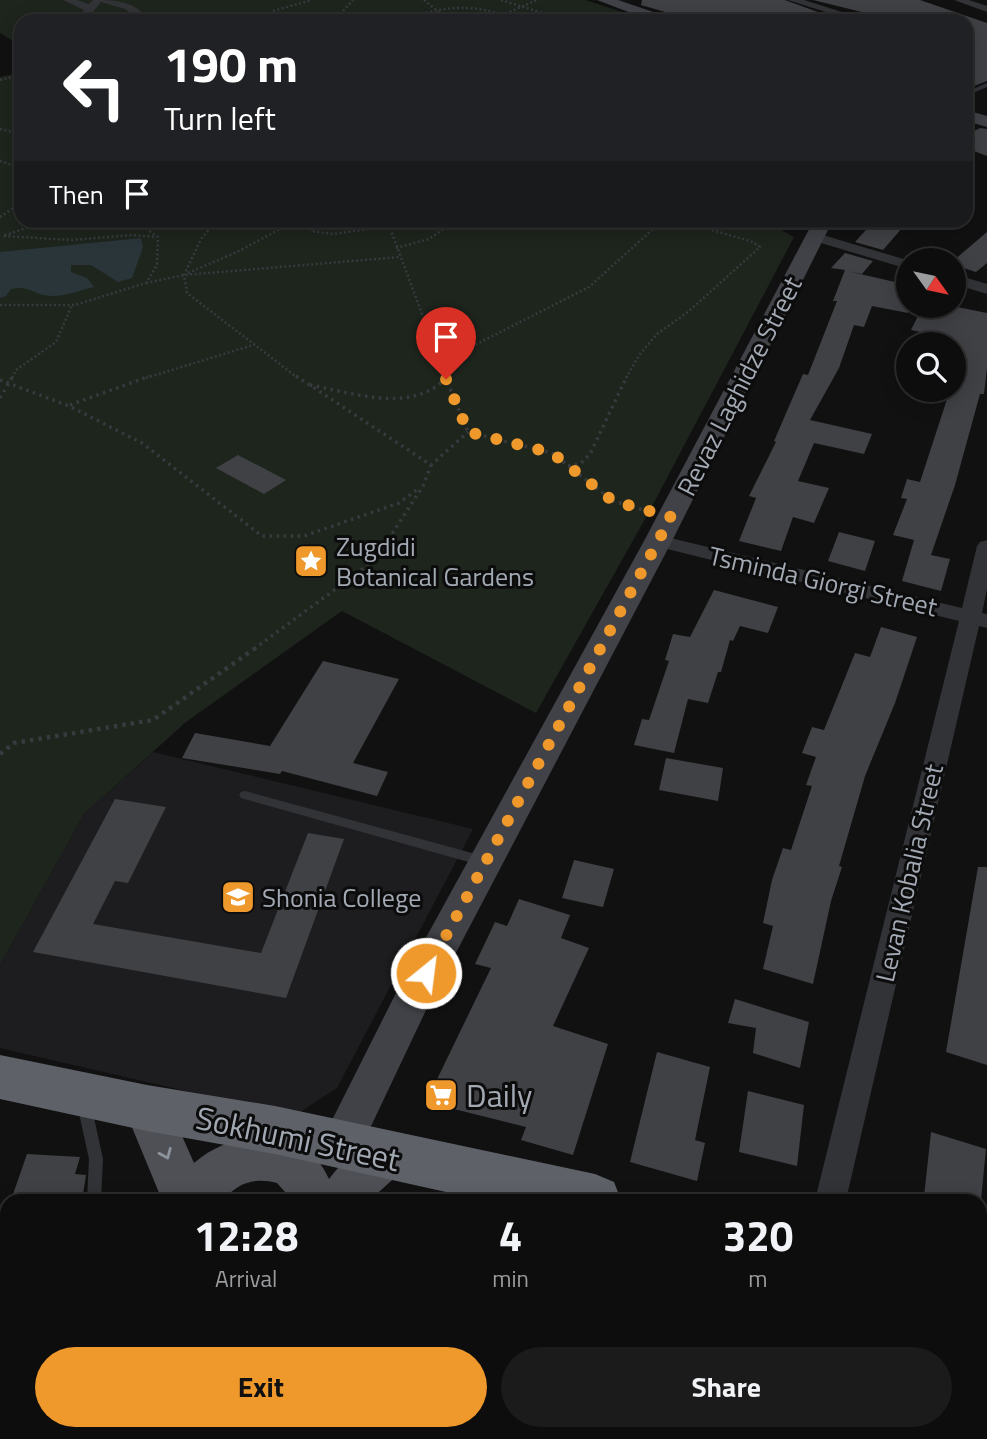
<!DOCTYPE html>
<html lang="en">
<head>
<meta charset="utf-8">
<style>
  :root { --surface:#0d0d0e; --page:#1b1b1c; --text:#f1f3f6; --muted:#9a9c9e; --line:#2d2d2e; --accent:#ef982b }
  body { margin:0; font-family:"Titillium Web",sans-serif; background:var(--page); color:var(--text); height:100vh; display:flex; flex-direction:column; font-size:26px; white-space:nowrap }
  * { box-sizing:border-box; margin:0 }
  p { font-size:23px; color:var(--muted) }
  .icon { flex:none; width:38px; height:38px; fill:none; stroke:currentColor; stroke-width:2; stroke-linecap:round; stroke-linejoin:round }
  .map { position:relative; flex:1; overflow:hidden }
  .panel { position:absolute; left:0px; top:1194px; width:987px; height:247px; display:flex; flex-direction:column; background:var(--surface); border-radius:21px 21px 0 0; box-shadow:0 4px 18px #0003,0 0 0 2px var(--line) }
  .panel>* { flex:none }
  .hud { position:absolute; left:14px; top:14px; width:959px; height:214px; border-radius:21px; box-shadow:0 4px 18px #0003,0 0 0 2px var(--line); background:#202124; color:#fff; overflow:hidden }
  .needle { width:46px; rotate:123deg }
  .fabs { position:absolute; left:896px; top:248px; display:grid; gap:14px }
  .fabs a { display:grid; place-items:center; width:70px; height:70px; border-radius:50%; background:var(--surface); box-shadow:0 4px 18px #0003,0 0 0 2px var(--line); font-size:35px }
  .pin { position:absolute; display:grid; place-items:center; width:60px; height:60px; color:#fff; margin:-72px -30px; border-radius:50% 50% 50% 0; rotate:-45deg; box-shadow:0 0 7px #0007 }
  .pin .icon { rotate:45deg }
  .me { position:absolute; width:77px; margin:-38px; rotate:29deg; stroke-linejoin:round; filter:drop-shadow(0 0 5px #0008) }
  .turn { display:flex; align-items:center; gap:24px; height:147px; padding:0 35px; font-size:32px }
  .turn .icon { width:91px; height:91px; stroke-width:2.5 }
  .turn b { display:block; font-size:49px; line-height:60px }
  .then { display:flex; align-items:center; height:66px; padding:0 35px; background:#0003; gap:14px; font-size:26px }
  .eta { display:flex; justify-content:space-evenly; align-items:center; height:119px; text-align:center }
  .eta b { font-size:42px; font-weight:700; line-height:49px }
  .primary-button { display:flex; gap:14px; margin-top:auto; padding:14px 35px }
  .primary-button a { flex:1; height:80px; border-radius:42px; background:var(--accent); color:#111; font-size:28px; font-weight:700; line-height:80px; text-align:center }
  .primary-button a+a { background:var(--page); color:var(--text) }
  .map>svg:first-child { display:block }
</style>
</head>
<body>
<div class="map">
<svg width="987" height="1439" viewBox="0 0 987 1439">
  <rect width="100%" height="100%" fill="#111112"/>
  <path fill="#1d1d1f" d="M 153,752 L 473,829 L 337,1088 L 294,1116 L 0,1048 L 0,965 L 84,814 Z"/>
  <g fill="#1d251d">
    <path d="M 0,0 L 585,0 L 650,21 L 21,21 L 21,46 L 0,33 Z"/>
    <path d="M 21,72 L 21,220 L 746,220 L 781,230 L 794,237 L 649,512 L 536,713 L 342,611 L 186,722 L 84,814 L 0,965 L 0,77 Z"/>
  </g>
  <path fill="#2a353a" d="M 141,238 L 143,247 L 132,278 L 118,282 L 91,265 L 71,265 L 71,272 L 87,278 L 94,287 C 77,291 60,299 43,295 C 27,291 30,286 11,289 L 6,296 L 0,298 L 0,252 Z"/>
  <g fill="#404145">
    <path d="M 642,0 L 785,0 L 826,15 L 816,21 L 696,21 L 641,5 Z"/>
    <path d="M 813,0 L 920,0 L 987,23 L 987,81 L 966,89 L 966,21 L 898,21 Z"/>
    <path d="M 980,128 L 987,129 L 987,156 L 966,148 L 966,135 Z"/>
    <path d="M 875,220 L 909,220 L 883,250 L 855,242 Z"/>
    <path d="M 987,232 L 987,263 L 976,272 L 954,265 L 953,261 Z"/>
    <path d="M 845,253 L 873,261 L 862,274 L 847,271 L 908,285 L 908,313 L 872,306 L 864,327 L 854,325 L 839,368 L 810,420 L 872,434 L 864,454 L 814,443 L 798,481 L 829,488 L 814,523 L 793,517 L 781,551 L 739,541 L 756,498 L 749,496 L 776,442 L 774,441 L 803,374 L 808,375 L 837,301 L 833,301 L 845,270 L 831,268 Z"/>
    <path d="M 923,306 L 952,306 L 987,313 L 987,368 L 984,394 L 980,394 L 955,485 L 931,555 L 950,559 L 941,591 L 902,581 L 914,540 L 893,535 L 907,499 L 901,498 L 907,479 L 920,482 L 950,390 L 954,390 L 954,339 L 911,330 Z"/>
    <path d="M 238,455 L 286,480 L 264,494 L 216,468 Z"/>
    <path d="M 839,532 L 875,541 L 865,571 L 828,561 Z"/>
    <path d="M 714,590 L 778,607 L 768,633 L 740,626 L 733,641 L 730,640 L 721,672 L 718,672 L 708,703 L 688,699 L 674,753 L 634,745 L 642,719 L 649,720 L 669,661 L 665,660 L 673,634 L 690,637 Z"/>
    <path d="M 881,627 L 917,637 L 895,703 L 865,776 L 839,866 L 842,867 L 831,901 L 813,984 L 763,969 L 773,926 L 763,923 L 772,880 L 783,848 L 791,850 L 812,786 L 806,785 L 816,757 L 802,753 L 812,727 L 824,730 L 855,653 L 870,657 Z"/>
    <path d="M 323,661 L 399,679 L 353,763 L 388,772 L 377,796 L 282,771 L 280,774 L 182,758 L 195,733 L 270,746 Z"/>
    <path d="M 666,758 L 723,768 L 718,801 L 659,790 Z"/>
    <path d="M 115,799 L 166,807 L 128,883 L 115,881 L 93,924 L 261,953 L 308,833 L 344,839 L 286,998 L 33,952 Z"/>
    <path d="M 574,860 L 614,869 L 603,907 L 562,898 Z"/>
    <path d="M 978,867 L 987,867 L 987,1065 L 946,1052 Z"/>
    <path d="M 519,899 L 570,915 L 561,938 L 589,948 L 553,1026 L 608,1044 L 573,1155 L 521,1140 L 526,1127 L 426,1102 L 491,968 L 475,964 L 495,922 L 507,926 Z"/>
    <path d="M 735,999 L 809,1022 L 800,1068 L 753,1053 L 756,1028 L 728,1023 Z"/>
    <path d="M 657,1052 L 710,1067 L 695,1140 L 705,1143 L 697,1181 L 630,1162 Z"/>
    <path d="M 748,1091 L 804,1105 L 797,1166 L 739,1152 Z"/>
    <path d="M 931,1132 L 986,1149 L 981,1200 L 935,1200 L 924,1197 Z"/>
    <path d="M 27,1154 L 80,1157 L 75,1174 L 86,1175 L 82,1200 L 11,1200 Z"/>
  </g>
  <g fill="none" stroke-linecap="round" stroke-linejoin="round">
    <g stroke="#383a3e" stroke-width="2.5" stroke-dasharray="2 2.5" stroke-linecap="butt">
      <path d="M 424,0 L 450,21"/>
      <path d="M 501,0 L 568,21"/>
      <path d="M 273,11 L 312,0"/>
      <path d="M 212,16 L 236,18 L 275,13 L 327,21"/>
      <path d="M 334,21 L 353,0"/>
      <path d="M 405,21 C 441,4 481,3 517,21"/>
      <path d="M 489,21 L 537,0"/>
      <path d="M 0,80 L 21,75"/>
      <path d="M 0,129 L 21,134"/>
      <path d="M 0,161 L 21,168"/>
      <path d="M 0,217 L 21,203"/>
      <path d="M 49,220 L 3,236 L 72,240 L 132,235 L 155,237"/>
      <path d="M 217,220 L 201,239 L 184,275 L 187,293 L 298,378"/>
      <path d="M 307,220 L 311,231 L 333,234 L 374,228 L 372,220"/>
      <path d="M 387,220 L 446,378"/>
      <path d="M 396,248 L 429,239 L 456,220"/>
      <path d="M 188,273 L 237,252 L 297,220"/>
      <path d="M 146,283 L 184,275 L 400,257"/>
      <path d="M 0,305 L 75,305 L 146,283 L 157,265 L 158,237 L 133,220"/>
      <path d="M 12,378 L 16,370 L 56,342 L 72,305"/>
      <path d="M 146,378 L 253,345"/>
      <path d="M 447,378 L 465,350 L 589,287 L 663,220"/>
      <path d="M 626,378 L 640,354 L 657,334 L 688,312 L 760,247 L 753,242 L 678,220"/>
    </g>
    <g stroke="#383a3e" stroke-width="3.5" stroke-dasharray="2.5 4.5" stroke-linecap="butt">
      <path d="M 296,376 L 431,465 L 468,432"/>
      <path d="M 445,376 L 468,432 L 552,453 L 613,501 L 650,512"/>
      <path d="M 0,380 L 69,406 L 142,443 L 262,536 L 304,536 L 399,503 L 419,488"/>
      <path d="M 310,385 C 354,393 413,415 448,376"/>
      <path d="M 0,398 L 13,376"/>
      <path d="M 70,405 L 150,376"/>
      <path d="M 568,466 L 580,464 L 590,454 L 627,376"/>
      <path d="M 254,649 L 375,560 L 423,486 L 431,465"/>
    </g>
    <path stroke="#383a3e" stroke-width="4.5" stroke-dasharray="3.5 5" stroke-linecap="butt" d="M 0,754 L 14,743 L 153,720 L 257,647"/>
    <g fill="#323337" fill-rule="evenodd">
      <path d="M 987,83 L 987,87 L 966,96 L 966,92 Z"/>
      <path d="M 801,220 L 812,220 L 824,226 L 821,228 Z"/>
      <path d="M 245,791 L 483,856 L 487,858 L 489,861 L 487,864 L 483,866 L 241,798 L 239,795 L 241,792 Z"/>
      <path d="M 84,1098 L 89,1100 L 91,1104 L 103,1159 L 101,1200 L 87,1200 L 89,1159 L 77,1104 L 79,1100 Z"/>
    </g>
    <g fill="#323337" fill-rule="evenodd">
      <path d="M 63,0 L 77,0 L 89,4 L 93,0 C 113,0 131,0 146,16 L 143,21 L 132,21 L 135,17 L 125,9 L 101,2 L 92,13 L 94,21 L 84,21 L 82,13 L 84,10 Z"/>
      <path d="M 788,0 L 804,0 L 870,21 L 854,21 Z"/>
      <path d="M 954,0 L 969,0 L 987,6 L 987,12 Z"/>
      <path d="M 816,233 L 910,261 L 908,269 L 811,240 L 809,237 L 811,234 Z"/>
      <path d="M 954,274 L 987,284 L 987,294 L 954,284 Z"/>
      <path d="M 658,535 L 962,608 L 977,546 L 980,542 L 987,540 L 987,589 L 982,613 L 987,614 L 987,628 L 979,626 L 846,1200 L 815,1200 L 959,621 L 651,545 L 648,541 L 651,537 Z"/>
    </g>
    <g fill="#404247" fill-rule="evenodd">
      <path d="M 597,0 L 618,0 L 671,18 L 673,21 L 652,21 Z"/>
      <path d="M 966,110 L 987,116 L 987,127 L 966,121 Z"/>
      <path d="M 814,220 L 833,220 L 672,541 L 428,1006 L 355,1160 L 340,1166 L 325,1160 L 319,1146 L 401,983 L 644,541 Z"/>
    </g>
    <g fill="#4e5056" fill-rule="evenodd">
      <path d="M 147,1087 L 163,1093 L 194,1163 C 234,1128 305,1123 329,1179 C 344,1159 362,1143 385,1134 L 401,1140 L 408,1156 L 401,1172 L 370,1200 L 287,1200 L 285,1192 L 277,1183 C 254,1177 238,1183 223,1200 L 162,1200 L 124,1108 L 131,1093 Z"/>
      <path d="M 271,1433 L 325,1433 L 327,1439 L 273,1439 Z"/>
    </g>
    <g fill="#5e6268" fill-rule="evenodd">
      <path d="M 0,1055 L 147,1085 L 275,1106 L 595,1174 L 614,1182 L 621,1200 L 482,1200 L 275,1154 L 147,1131 L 0,1099 Z"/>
      <path d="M 980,1244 L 987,1245 L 987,1299 L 980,1298 Z"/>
    </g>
  </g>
  <defs><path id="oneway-chevron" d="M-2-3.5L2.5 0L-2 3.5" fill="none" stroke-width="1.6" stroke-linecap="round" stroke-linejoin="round" transform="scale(1.75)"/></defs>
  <use stroke="#8d939c" href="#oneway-chevron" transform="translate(166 1154) rotate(67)"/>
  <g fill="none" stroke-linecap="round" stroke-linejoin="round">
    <path stroke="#ef982b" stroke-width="12" stroke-dasharray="0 21.6" d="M 426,973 L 671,517 L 613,501 L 552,453 L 468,432 L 446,379"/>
  </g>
  <defs>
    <g id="sight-square" transform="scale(1.75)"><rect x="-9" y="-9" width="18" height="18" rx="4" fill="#ef982b" stroke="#0c0c0d"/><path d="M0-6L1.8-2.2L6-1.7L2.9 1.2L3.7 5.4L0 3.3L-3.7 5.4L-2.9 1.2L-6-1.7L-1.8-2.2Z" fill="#fff"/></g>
    <g id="university-square" transform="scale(1.75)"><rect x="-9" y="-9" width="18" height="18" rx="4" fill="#ef982b" stroke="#0c0c0d"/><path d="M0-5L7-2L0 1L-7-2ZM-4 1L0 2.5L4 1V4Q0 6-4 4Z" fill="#fff"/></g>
    <g id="supermarket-square" transform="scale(1.75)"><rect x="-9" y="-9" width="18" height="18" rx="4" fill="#ef982b" stroke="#0c0c0d"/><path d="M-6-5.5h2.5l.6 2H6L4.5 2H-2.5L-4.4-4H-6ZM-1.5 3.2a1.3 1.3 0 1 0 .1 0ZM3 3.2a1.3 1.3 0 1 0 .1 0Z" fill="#fff"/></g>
  </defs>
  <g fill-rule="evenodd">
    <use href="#sight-square" x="311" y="561"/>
    <use href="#university-square" x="238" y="897"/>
    <use href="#supermarket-square" x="441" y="1095"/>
  </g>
  <g text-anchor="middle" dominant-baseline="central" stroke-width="6" stroke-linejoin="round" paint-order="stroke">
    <g font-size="26" fill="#a2a9b3" stroke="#0c0c0d">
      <text transform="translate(739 386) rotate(-63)">Revaz Laghidze Street</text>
      <text transform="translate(823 581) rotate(13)">Tsminda Giorgi Street</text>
      <text transform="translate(909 873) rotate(-77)">Levan Kobalia Street</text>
    </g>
    <g font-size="26" fill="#a2a9b3" stroke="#0c0c0d" text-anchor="start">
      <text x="336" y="546">Zugdidi<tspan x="336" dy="30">Botanical Gardens</tspan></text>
      <text x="262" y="897">Shonia College</text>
    </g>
    <g font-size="32" fill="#a2a9b3" stroke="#0c0c0d" text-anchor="start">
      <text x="466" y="1095">Daily</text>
    </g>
    <g font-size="32" fill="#a2a9b3" stroke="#0c0c0d">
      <text transform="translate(298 1138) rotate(12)">Sokhumi Street</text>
    </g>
  </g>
</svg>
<div class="fabs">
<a><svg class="needle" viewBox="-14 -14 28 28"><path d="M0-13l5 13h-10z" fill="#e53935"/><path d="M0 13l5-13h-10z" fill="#9a9c9e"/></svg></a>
<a><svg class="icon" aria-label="search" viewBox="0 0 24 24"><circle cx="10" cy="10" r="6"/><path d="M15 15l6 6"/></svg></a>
</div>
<div class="pin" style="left:446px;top:379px;background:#d93025"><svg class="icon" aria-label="arrive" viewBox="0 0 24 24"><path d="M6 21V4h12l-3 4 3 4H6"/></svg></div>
<svg class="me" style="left:426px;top:973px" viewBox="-20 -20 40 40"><circle r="17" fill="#ef982b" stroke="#fff" stroke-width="3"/><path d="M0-11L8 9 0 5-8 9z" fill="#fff"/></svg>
<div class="hud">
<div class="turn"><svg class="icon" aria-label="left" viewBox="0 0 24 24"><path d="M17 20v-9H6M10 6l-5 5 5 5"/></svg><div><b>190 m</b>Turn left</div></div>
<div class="then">Then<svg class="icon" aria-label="arrive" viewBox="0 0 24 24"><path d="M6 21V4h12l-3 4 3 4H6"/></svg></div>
</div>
<section class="panel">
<div class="eta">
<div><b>12:28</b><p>Arrival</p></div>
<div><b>4</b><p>min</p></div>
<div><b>320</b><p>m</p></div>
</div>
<div class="primary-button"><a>Exit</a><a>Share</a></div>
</section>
</div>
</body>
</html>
